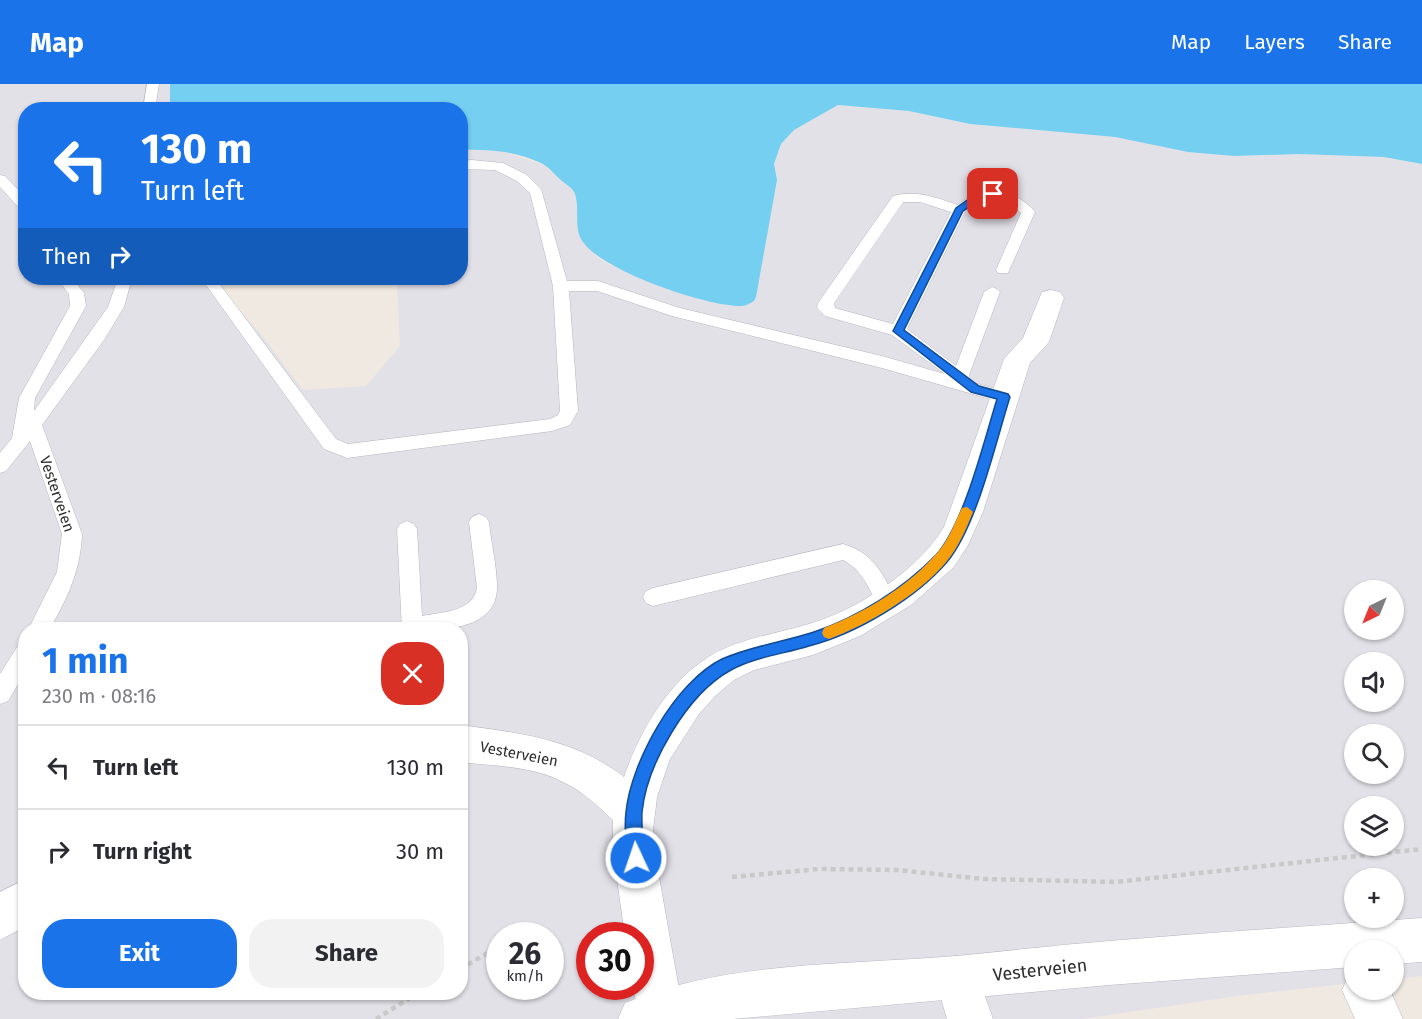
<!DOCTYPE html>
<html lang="en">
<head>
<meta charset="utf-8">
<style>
  :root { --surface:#fff; --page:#f2f2f3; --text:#2b2b33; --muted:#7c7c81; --line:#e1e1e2; --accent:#1a73e8 }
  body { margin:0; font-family:"Fira Sans",sans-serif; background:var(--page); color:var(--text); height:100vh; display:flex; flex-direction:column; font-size:22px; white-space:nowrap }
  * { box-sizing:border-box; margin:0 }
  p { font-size:20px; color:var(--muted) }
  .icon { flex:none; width:33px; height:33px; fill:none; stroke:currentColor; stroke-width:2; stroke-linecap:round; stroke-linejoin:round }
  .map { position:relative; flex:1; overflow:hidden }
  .sheet { position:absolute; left:18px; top:538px; width:450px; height:378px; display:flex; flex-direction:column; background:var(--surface); border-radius:24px; box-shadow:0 2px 4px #0004 }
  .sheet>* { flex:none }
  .top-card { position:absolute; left:18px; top:18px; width:450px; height:183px; border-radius:24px; box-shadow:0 2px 4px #0004; background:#1a73e8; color:#fff; overflow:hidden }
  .needle { width:39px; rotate:223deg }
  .tools { position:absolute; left:1344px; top:496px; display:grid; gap:12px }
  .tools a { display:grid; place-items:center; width:60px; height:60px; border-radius:50%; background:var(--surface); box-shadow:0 2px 4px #0004; font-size:30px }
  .speed { position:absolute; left:486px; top:838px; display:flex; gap:12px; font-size:30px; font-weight:700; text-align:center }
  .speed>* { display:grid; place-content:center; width:78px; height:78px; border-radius:50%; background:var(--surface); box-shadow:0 2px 4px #0004; line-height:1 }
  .speed small { font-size:15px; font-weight:400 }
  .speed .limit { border:9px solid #d22; background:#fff; color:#111 }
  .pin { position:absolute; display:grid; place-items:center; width:51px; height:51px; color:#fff; margin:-26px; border-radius:12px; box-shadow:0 3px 9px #0006 }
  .me { position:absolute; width:66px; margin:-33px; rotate:357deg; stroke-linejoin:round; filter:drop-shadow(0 0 4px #0008) }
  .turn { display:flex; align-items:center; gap:21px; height:126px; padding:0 24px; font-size:27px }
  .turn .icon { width:78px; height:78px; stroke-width:2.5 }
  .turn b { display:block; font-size:42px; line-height:51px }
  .then { display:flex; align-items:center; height:57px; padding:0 24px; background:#0003; gap:12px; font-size:22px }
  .round { display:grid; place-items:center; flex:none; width:63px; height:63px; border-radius:24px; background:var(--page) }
  .head { display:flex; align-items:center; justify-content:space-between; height:102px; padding:0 24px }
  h1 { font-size:36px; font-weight:700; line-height:45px; color:var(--accent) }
  .action { display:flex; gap:12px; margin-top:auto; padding:12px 24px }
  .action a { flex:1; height:69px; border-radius:24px; background:var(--accent); color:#fff; font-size:24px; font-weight:700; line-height:69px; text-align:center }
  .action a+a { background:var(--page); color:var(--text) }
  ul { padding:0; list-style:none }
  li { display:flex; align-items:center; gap:18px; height:84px; padding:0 24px; border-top:2px solid var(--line) }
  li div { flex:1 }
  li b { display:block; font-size:22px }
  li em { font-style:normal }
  header { display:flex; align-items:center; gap:36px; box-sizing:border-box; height:84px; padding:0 30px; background:var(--accent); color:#fff }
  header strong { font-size:28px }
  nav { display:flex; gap:33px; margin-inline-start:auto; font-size:21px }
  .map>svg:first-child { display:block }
</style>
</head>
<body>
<header>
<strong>Map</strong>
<nav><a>Map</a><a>Layers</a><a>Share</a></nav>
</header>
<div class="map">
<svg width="1422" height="935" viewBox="0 0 1422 935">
  <rect width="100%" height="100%" fill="#efe9e1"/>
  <path fill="#e3e1e8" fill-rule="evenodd" d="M 0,0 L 170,0 L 170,25 L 26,26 L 26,194 L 212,194 L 263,253 L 303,306 L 366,302 L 400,262 L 397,199 L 399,194 L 460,194 L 460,71 L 464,66 L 493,65 L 542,80 L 570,103 L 576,112 L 578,143 L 597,173 L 610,181 L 682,210 L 754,217 L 777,96 L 774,80 L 781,60 L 794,46 L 838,21 L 909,27 L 970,40 L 1115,53 L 1188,68 L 1234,72 L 1298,70 L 1384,73 L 1422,80 L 1422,892 L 1394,895 L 1394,867 L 1354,867 L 1354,899 L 1237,912 L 1082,935 L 0,935 ZM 1354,507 L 1394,507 L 1394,546 L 1354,546 ZM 26,546 L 460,546 L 460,909 L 26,909 ZM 1354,579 L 1394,579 L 1394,618 L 1354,618 ZM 1354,651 L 1394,651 L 1394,690 L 1354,690 ZM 1354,723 L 1394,723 L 1394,762 L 1354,762 ZM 1354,795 L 1394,795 L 1394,834 L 1354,834 ZM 500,852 L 550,852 L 550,903 L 500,903 ZM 590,852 L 640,852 L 640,903 L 590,903 Z"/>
  <path fill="#75cff0" d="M 170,0 L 1422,0 L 1422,80 L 1384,73 L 1298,70 L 1234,72 L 1188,68 L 1115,53 L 970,40 L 909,27 L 838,21 L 794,46 L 781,60 L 774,80 L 777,96 L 756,213 L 754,217 C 750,219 746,222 742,222 C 707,223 603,187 583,158 C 574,146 579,128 576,114 C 575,105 568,102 562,97 C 555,91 549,83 541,79 C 516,67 487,65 461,66 L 460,26 L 170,25 Z"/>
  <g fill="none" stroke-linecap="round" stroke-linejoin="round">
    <g stroke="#b4b7c1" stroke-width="1">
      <g id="service">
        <path d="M 147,0 L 159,0 L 155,26 L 143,26 Z"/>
        <path d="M 472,76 L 503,79 L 527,91 L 541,105 L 567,197 L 598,197 L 680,224 L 882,272 L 945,290 L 892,251 L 825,232 L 817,224 L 818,219 L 893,112 C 916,106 936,113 957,121 C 964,117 971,110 978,108 C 998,101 1023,113 1035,128 L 1008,189 L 998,189 L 996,186 L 1021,129 L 1011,120 L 992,114 L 984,115 L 965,128 L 907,245 L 956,282 L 984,208 L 992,203 L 997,205 L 1000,208 L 969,291 L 971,298 L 1010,309 L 1012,313 L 1010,317 L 1004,319 L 882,284 L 672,232 L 597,207 L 569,207 L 578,327 L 570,341 L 552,347 L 347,374 L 324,365 L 201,194 L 215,194 L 336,355 L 348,360 L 550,335 L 558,331 L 560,327 L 553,202 L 530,109 L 517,97 L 495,86 L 460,85 L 460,77 ZM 903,118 L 920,118 L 951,128 L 893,240 L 835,224 L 834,219 Z"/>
        <path d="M 0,91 L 5,92 L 26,114 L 26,127 L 21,126 L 0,103 Z"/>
        <path d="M 57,194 L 72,194 L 84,209 L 86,222 L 35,314 L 34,327 L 108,223 L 118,194 L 132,194 L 124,223 L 104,256 L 42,341 L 82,450 C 81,485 67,516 49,546 L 28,546 L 57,488 L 62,450 L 30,357 L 6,387 L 0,389 L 0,369 L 12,354 L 19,314 L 70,222 L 69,210 Z"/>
        <path d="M 479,430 L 486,433 L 489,438 C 491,459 497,482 497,503 C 497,550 433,546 402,546 L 397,445 L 400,440 L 407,437 L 414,440 L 417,445 L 422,532 C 442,528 473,528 477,504 L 469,438 L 472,433 Z"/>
        <path d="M 843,460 C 875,470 883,490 897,519 L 894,525 L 887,528 L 880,525 C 870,507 863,486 843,476 L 653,522 L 646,519 L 643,513 L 646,507 L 653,504 Z"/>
        <path d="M 26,558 L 26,587 L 8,617 L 0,620 L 0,590 L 19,560 Z"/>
      </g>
    </g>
    <g stroke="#b4b7c1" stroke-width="1">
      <g id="minor">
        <path d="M 1051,206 L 1060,208 L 1064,214 L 1049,258 L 1030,279 L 983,428 L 968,461 L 954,483 L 911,521 L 860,552 L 813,571 L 754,586 L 734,596 L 715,612 L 699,630 L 670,675 L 657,713 L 653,746 L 658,787 L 683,928 L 680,935 L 640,935 L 633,903 L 640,903 L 640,852 L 625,852 L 613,767 L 613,736 C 598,722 583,708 565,699 C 535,682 494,682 460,678 L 460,641 C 520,649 575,655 624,693 C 640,647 668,598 710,572 C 741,554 776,550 809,540 C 858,526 918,486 944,443 L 1004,275 L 1023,254 L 1042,208 Z"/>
        <path d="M 26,795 L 26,842 L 0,856 L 0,808 Z"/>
        <path d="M 957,872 L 973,878 L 993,935 L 947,935 L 935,894 L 941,878 Z"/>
        <path d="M 1354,888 L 1354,906 L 1390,906 L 1403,935 L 1355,935 L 1342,906 L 1349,890 Z"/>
      </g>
    </g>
    <g stroke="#b4b7c1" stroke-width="1">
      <path id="tertiary" d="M 1422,834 L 1422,878 L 1394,880 L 1394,867 L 1354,867 L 1354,883 L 1109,901 L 733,935 L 618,935 L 625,919 C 725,877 848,881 956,872 C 1007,867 1058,861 1109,857 C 1214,848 1318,842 1422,834 Z"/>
    </g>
    <g stroke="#c9c9c9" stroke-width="4.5" stroke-dasharray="5 4" stroke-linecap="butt">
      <path d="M 732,793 L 819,785 L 897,786 L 984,795 L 1116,798 L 1422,765"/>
      <path d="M 460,885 L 500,862"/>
      <path d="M 376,935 L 418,909"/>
    </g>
    <use href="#service" fill="#fff" fill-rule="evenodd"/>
    <use href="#minor" fill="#fff" fill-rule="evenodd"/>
    <use href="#tertiary" fill="#fff" fill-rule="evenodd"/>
  </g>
  <path fill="#1a73e8" stroke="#114b97" stroke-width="1.5" d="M 993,108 L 997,110 L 996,112 L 983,114 L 963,127 L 904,246 L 979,302 L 1008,310 L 1010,313 C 995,360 977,442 947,478 C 915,515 856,550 809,562 C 783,570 755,573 731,586 C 687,610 647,680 642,728 C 641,743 644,759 644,774 L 642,780 L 636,782 L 629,780 L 627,774 C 626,759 624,743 626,728 C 631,678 675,598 722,575 C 752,562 783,558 814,548 C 858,533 903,505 936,471 C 964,440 984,357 997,315 L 971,308 L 893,247 L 956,124 L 977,109 Z"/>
  <path fill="#f59e0b" d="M 967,423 L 973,428 C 966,445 959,462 947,477 C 920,510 869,540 829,555 L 824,553 L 822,549 L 824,544 C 864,529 909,502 937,469 C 949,456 954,440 962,424 Z"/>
  <g text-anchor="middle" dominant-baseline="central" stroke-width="4.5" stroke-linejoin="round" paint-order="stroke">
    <g font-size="15" fill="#2e2e2e" stroke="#fff">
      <text transform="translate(57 410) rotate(71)">Vesterveien</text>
      <text transform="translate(519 670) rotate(11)">Vesterveien</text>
    </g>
    <g font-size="18" fill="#2e2e2e" stroke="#fff">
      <text transform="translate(1040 886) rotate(-6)">Vesterveien</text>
    </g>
  </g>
</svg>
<div class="tools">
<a><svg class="needle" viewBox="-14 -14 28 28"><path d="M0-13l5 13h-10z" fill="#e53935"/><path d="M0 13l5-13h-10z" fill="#7c7c81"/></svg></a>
<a><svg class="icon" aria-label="sound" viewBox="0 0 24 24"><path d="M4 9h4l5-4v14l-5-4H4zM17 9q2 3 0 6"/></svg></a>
<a><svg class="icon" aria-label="search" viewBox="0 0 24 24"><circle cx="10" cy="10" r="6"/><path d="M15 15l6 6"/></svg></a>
<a><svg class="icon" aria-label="layers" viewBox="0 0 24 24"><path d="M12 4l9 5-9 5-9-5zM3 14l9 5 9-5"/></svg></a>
<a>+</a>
<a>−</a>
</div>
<div class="speed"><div>26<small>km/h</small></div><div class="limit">30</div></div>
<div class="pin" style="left:993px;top:110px;background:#d93025"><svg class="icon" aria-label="arrive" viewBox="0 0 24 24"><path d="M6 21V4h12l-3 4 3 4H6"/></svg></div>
<svg class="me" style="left:636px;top:774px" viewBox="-20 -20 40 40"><circle r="17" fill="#1a73e8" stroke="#fff" stroke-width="3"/><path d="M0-11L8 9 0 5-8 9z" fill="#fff"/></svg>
<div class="top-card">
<div class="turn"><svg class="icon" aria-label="left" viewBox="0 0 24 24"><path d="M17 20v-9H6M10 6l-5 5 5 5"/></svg><div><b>130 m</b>Turn left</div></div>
<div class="then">Then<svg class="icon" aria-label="right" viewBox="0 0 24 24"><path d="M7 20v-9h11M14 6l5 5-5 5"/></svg></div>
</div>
<section class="sheet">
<div class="head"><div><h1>1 min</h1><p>230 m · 08:16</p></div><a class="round" style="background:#d93025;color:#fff"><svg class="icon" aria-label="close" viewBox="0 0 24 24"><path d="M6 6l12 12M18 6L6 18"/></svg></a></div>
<ul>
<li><svg class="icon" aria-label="left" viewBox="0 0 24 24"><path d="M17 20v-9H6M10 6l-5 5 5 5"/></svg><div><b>Turn left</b></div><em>130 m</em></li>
<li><svg class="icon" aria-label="right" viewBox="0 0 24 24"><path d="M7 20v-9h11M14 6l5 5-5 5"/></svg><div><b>Turn right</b></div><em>30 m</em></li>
</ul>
<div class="action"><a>Exit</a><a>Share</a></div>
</section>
</div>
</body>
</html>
